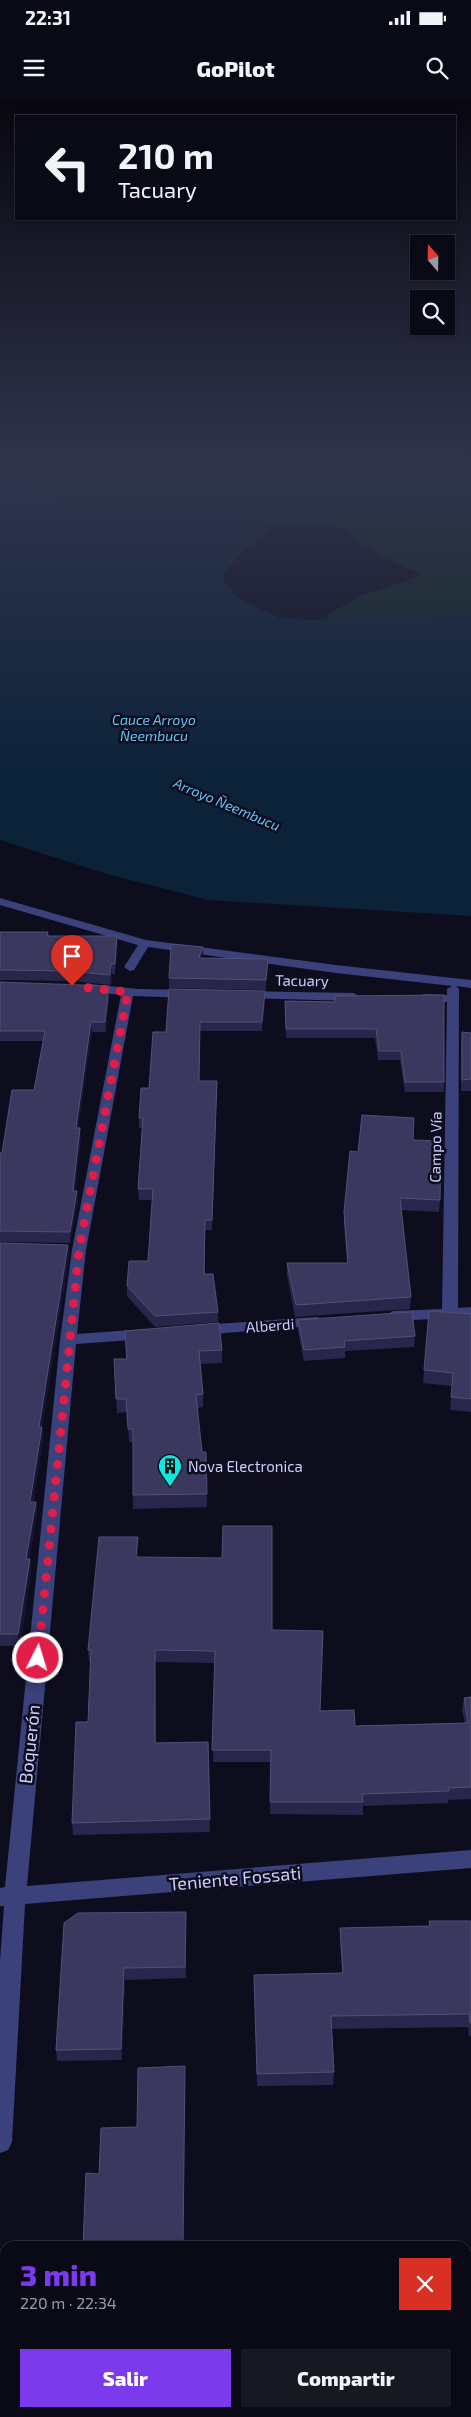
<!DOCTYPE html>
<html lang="es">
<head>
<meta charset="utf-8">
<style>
  :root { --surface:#0a0a16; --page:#181823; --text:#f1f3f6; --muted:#999aa1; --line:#2a2b35; --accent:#7c3aed }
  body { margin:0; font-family:"Exo 2",sans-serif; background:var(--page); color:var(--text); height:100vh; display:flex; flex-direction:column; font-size:19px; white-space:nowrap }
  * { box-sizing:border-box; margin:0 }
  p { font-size:16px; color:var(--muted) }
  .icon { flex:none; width:28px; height:28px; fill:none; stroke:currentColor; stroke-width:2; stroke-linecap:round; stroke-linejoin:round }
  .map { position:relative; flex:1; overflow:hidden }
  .details { position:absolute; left:0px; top:2141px; width:471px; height:176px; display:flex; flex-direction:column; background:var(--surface); border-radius:15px 15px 0 0; box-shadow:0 1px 4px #0004,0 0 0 1px var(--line) }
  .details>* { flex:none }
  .hud { position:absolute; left:15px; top:15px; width:441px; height:105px; border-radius:0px; box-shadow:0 1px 4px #0004,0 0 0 1px var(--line); background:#0a0a16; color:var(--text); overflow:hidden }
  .needle { width:32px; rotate:340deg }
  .fabs { position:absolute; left:410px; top:135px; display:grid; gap:10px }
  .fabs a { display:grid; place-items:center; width:45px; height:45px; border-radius:0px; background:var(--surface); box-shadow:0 1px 4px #0004,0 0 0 1px var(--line); font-size:25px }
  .pin { position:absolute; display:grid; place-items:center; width:42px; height:42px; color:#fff; margin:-51px -21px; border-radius:50% 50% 50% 0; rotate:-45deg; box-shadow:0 0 5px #0007 }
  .pin .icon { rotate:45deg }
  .me { position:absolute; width:55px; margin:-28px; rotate:5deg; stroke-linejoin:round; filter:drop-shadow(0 0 4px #0008) }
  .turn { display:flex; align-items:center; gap:18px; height:105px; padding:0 20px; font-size:22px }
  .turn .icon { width:65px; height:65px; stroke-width:2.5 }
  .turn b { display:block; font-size:35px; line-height:42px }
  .round { display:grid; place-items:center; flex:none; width:52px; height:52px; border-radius:0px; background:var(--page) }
  .head { display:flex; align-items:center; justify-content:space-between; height:85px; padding:0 20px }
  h1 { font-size:30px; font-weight:800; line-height:38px; color:var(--accent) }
  .action { display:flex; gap:10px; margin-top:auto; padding:10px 20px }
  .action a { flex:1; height:58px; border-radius:0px; background:var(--accent); color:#fff; font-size:20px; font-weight:800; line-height:58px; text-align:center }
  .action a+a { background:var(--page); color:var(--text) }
  .status { display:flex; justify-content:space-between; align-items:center; height:35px; padding:0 25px; background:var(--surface); direction:ltr }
  .status svg { height:14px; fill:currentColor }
  header { display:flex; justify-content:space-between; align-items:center; height:65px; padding:0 20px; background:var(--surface); font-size:22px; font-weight:800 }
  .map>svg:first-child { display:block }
</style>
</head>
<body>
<div class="status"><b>22:31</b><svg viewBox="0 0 49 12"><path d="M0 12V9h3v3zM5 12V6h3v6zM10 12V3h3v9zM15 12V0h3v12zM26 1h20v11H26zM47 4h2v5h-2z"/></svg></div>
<header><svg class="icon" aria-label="menu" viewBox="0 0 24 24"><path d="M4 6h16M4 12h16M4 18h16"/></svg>GoPilot<svg class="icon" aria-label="search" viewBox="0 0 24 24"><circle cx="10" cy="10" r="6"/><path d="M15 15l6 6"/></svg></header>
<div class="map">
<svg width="471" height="2317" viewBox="0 0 471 2317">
  <rect width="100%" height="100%" fill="#0e0d1e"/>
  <path fill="#102723" d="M 0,368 L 471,368 L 471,526 L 327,525 L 328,514 L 361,496 L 404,482 L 421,474 L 385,458 L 355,439 L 348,430 L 322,424 L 267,423 L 77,410 Z"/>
  <path fill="#0b2239" d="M 0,368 L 27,368 L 37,387 L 58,396 L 188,398 L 230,404 L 253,415 L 268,430 L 237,457 L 222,477 L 236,497 L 279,518 L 331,521 L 428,518 L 471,513 L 471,816 L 208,800 L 107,774 L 0,740 Z"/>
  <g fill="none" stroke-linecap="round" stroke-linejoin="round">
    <g fill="#3a417b" fill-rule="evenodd">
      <path d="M 0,798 L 146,840 L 336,865 L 471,880 L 471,888 L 456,886 L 459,889 L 458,1208 L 471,1207 L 471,1217 L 393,1221 L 385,1216 L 393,1211 L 442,1209 L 447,902 L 424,902 L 418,898 L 424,894 L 447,895 L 447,889 L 452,886 L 336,873 L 148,847 L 134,870 L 130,871 L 124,867 L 138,845 L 0,805 Z"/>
      <path d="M 90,884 L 138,889 L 189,890 L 195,894 L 189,898 L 133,896 L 86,1150 L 77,1234 L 145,1229 L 153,1234 L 145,1239 L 76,1244 L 27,1786 L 471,1750 L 471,1768 L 25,1804 L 12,2042 L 8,2050 L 0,2053 L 0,1861 L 4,1806 L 0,1806 L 0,1788 L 5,1787 L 60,1240 L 72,1150 L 121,895 L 86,891 L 84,888 Z"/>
      <path d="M 244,891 L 354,893 L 360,897 L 354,901 L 240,898 L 238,895 Z"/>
      <path d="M 317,1217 L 323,1219 L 325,1222 L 323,1225 L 201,1235 L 193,1230 L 201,1225 Z"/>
    </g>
  </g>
  <g fill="#28274b">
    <path d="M 0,832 L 48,832 L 49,836 L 117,846 L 115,874 L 112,874 L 111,885 L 72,881 L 0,880 Z"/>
    <path d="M 203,847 L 202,858 L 268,859 L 266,890 L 169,888 L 169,878 Z"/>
    <path d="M 0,882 L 109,896 L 106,932 L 92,932 L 78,1028 L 81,1039 L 75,1091 L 78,1102 L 70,1143 L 0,1142 L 0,1053 L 2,1053 L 34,990 L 43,941 L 0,941 Z"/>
    <path d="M 265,891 L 265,901 L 262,931 L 200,931 L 199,981 L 217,981 L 212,1130 L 205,1130 L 205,1174 L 218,1212 L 218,1222 L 155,1227 L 127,1196 L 127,1186 L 148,1161 L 152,1100 L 139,1100 L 138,1089 L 142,1028 L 139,1028 L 139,1018 L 166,932 Z"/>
    <path d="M 335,896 L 444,982 L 444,992 L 405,992 L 400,960 L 378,960 L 375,938 L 286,938 L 285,901 L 335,902 Z"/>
    <path d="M 462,932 L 471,933 L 471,991 L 461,991 L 461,944 Z"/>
    <path d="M 413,1040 L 440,1100 L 439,1112 L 401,1110 L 411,1197 L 410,1209 L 295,1217 L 287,1175 L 287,1163 L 347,1163 L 344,1124 L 344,1112 L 358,1052 Z"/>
    <path d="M 0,1143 L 68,1145 L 69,1156 L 42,1327 L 43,1339 L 33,1402 L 36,1402 L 37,1414 L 29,1459 L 30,1459 L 31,1471 L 20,1546 L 0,1546 Z"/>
    <path d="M 429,1211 L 471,1214 L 471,1312 L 450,1310 L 452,1286 L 423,1283 Z"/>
    <path d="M 298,1220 L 415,1236 L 414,1247 L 345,1251 L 345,1258 L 304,1261 L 298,1231 Z"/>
    <path d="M 125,1231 L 222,1250 L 222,1263 L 200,1264 L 203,1294 L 203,1307 L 197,1308 L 202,1352 L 206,1352 L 207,1407 L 133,1409 L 133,1342 L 129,1342 L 127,1312 L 117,1313 L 114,1259 L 126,1259 Z"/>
    <path d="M 138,1449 L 138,1457 L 272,1530 L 320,1611 L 355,1626 L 465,1623 L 462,1610 L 464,1598 L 471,1597 L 471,1699 L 448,1700 L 448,1703 L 363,1706 L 363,1715 L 270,1714 L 271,1662 L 213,1662 L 215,1563 L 155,1562 L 156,1643 L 208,1642 L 210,1732 L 73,1735 L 72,1723 L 88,1622 L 90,1562 L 89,1562 L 88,1550 Z"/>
    <path d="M 186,1812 L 186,1878 L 125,1880 L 122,1960 L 57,1961 L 56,1950 L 78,1813 Z"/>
    <path d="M 429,1821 L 471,1821 L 471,1936 L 469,1936 L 468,1927 L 331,1929 L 334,1972 L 333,1985 L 257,1986 L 254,1875 L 342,1873 L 340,1840 L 340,1828 L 429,1826 Z"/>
  </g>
  <g fill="#161531">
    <path d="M 117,836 L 117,846 L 115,874 L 115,864 Z"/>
    <path d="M 203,847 L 203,856 L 199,867 L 199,858 Z"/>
    <path d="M 268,859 L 268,868 L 266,890 L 266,880 Z"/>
    <path d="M 111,864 L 112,874 L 111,885 L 110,875 Z"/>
    <path d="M 109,886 L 109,896 L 106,932 L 105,922 Z"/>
    <path d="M 265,891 L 265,901 L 262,931 L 262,922 Z"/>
    <path d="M 91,922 L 92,932 L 77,1039 L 76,1028 Z"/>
    <path d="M 80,1028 L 81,1039 L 74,1102 L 73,1091 Z"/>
    <path d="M 77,1091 L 78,1102 L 70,1143 L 70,1132 Z"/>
    <path d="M 68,1145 L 69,1156 L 40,1339 L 39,1327 Z"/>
    <path d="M 42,1327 L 43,1339 L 31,1413 L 30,1402 Z"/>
    <path d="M 36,1402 L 37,1414 L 27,1471 L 26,1459 Z"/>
    <path d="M 138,1437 L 138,1449 L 137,1469 L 136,1457 Z"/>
    <path d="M 30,1459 L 31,1471 L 20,1546 L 18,1534 Z"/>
    <path d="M 124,1868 L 125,1880 L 122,1960 L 121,1949 Z"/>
  </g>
  <g fill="#3a385e" stroke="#515077">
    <path d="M 0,832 L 48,832 L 47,836 L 117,836 L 115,864 L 111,864 L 110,875 L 71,871 L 0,870 Z"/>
    <path d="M 171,844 L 203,847 L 199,858 L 268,859 L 266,880 L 169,878 Z"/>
    <path d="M 0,882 L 109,886 L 105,922 L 91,922 L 76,1028 L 80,1028 L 73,1091 L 77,1091 L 70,1132 L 0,1131 L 0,1053 L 2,1053 L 12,990 L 34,990 L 45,931 L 0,931 Z"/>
    <path d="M 169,889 L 265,891 L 262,922 L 200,922 L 199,981 L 217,981 L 212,1120 L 205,1120 L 204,1174 L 213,1174 L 218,1212 L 155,1216 L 127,1186 L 129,1161 L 148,1161 L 153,1089 L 138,1089 L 143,1018 L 139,1018 L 141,988 L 149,988 L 153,932 L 166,932 Z"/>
    <path d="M 444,895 L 444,982 L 405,982 L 401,951 L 379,951 L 376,929 L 286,929 L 285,901 L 335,902 L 335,896 Z"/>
    <path d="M 462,932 L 471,933 L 471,979 L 462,980 Z"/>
    <path d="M 362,1015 L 414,1018 L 413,1040 L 441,1041 L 440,1100 L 400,1098 L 411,1197 L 296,1205 L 287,1163 L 348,1163 L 344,1112 L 350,1051 L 358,1052 Z"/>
    <path d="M 0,1143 L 68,1145 L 39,1327 L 42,1327 L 30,1402 L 36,1402 L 26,1459 L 30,1459 L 18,1534 L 0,1534 Z"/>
    <path d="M 429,1211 L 471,1214 L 471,1299 L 451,1297 L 453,1273 L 424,1270 Z"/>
    <path d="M 412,1212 L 415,1236 L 344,1241 L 345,1247 L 304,1250 L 298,1220 Z"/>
    <path d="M 219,1223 L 222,1250 L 199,1251 L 203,1294 L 196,1295 L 202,1352 L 206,1352 L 207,1394 L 133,1395 L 133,1329 L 128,1329 L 126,1299 L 116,1299 L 114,1259 L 127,1259 L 125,1231 Z"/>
    <path d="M 223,1426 L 272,1426 L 272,1530 L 323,1531 L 320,1611 L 354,1610 L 355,1626 L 468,1623 L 464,1598 L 471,1597 L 471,1687 L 449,1688 L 449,1691 L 362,1694 L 363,1702 L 270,1702 L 271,1650 L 212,1650 L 215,1551 L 155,1550 L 155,1643 L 208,1642 L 210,1719 L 72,1723 L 76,1622 L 88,1622 L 91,1550 L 88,1550 L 99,1437 L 138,1437 L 136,1457 L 222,1458 Z"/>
    <path d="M 186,1812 L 185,1867 L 124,1868 L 121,1949 L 56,1950 L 64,1823 L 78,1813 Z"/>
    <path d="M 429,1821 L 471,1821 L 471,1923 L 470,1923 L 469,1914 L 331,1916 L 334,1972 L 257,1974 L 254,1875 L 343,1873 L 340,1828 L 430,1826 Z"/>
    <path d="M 185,1966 L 183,2146 L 83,2146 L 86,2073 L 99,2074 L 101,2028 L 137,2027 L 138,1968 Z"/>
  </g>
  <linearGradient id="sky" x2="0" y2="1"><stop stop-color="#080710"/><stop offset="0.53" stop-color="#30354c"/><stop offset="1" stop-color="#30354c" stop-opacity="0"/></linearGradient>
  <rect width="471" height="693" fill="url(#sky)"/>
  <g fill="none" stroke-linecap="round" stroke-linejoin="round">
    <path stroke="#e11d48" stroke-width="9" stroke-dasharray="0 16.2" d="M 38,1558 L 79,1150 L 128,892 L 72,886"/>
  </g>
  <defs>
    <g id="building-pin" transform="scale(1.25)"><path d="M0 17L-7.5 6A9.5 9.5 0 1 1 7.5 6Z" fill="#0be9e1" stroke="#0e0d1e"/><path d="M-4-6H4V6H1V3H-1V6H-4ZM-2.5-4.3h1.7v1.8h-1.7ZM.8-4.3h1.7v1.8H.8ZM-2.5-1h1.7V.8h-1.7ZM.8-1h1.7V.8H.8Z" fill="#111"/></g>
  </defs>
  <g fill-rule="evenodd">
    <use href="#building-pin" x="170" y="1366"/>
  </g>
  <g text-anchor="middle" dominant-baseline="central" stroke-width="5" stroke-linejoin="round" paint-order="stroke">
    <g font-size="14" font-style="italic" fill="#5fc6f7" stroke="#0e0d1e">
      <text x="154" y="619">Cauce Arroyo<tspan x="154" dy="16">Ñeembucu</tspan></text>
      <text transform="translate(227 704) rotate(23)">Arroyo Ñeembucu</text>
    </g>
    <g font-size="15" fill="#cccdfd" stroke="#0e0d1e">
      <text transform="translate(302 880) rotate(1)">Tacuary</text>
      <text transform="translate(435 1047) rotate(-89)">Campo Vía</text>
      <text transform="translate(270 1225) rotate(-4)">Alberdi</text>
    </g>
    <g font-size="15" fill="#cccdfd" stroke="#0e0d1e" text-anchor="start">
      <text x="188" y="1366">Nova Electronica</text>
    </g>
    <g font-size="18" fill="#cccdfd" stroke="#0e0d1e">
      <text transform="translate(29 1644) rotate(-84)">Boquerón</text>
      <text transform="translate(235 1778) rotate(-5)">Teniente Fossati</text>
    </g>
  </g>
</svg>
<div class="fabs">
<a><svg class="needle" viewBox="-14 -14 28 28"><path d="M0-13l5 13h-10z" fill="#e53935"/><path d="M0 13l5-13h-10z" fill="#999aa1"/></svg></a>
<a><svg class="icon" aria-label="search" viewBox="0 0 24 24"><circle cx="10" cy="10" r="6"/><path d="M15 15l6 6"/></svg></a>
</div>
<div class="pin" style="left:72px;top:886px;background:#d93025"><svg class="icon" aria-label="arrive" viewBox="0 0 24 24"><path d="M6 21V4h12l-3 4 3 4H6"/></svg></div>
<svg class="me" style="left:38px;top:1558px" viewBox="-20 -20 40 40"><circle r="17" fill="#e11d48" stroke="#fff" stroke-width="3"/><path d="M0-11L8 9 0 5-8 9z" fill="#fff"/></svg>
<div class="hud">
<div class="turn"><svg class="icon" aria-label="left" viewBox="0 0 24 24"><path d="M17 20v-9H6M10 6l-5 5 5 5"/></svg><div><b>210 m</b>Tacuary</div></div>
</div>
<section class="details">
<div class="head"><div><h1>3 min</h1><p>220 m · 22:34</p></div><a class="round" style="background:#d93025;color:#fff"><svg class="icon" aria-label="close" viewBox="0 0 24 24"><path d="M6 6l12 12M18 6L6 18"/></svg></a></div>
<div class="action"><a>Salir</a><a>Compartir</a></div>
</section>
</div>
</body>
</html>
